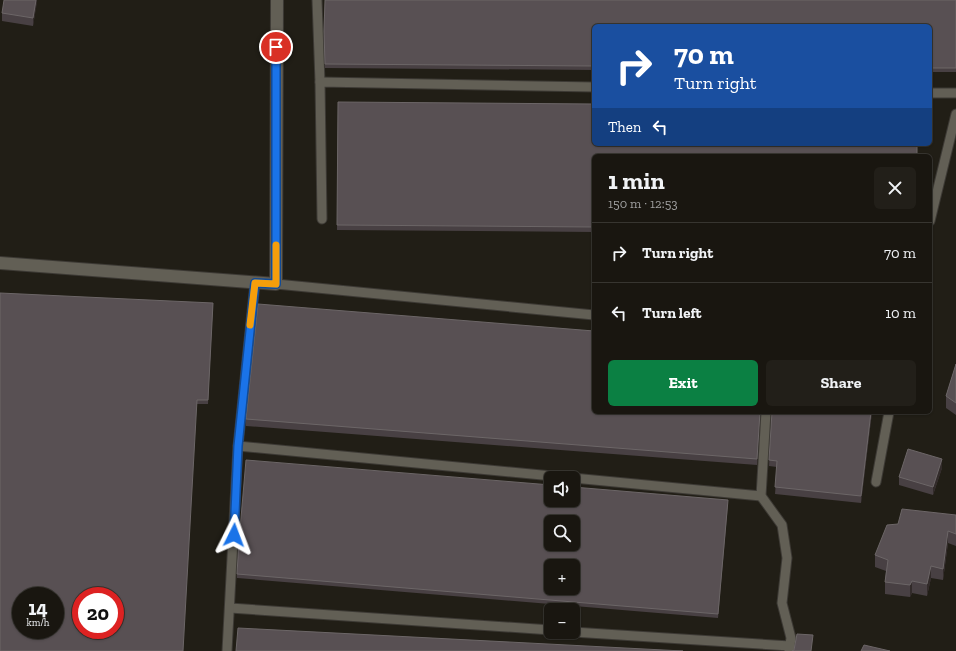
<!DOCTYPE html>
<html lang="en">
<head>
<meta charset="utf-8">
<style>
  :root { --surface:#191610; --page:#221f19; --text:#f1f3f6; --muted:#9f9f9f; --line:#373530; --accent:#0b8043 }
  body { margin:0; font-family:"Zilla Slab",serif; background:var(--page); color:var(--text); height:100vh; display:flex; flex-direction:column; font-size:15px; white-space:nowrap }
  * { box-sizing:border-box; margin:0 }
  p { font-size:13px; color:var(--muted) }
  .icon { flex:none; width:22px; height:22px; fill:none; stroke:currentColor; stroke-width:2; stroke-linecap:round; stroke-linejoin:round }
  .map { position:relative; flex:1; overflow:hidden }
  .sheet { position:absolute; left:592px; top:154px; width:340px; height:260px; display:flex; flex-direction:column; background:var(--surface); border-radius:6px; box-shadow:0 1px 3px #0004,0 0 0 1px var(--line) }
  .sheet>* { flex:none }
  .banner { position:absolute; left:592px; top:24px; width:340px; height:122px; border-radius:6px; box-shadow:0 1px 3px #0004,0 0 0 1px var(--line); background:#1a4fa0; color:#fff; overflow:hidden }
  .tools { position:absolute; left:544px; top:471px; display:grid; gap:8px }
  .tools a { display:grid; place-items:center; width:36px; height:36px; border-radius:6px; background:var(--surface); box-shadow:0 1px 3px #0004,0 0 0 1px var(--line); font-size:20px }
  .speed { position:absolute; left:12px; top:587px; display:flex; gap:8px; font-size:20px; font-weight:700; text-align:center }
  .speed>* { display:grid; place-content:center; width:52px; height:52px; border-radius:50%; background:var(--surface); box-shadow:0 1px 3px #0004,0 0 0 1px var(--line); line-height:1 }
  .speed small { font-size:10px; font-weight:400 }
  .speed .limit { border:6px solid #d22; background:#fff; color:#111 }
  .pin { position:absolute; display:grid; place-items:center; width:34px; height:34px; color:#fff; margin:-17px; border:2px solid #fff; border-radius:50%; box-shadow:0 1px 4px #0007 }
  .me { position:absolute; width:44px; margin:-22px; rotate:3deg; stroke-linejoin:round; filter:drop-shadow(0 0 3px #0008) }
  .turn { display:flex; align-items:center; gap:14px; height:84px; padding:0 16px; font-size:18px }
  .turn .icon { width:52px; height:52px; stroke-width:2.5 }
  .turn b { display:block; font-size:28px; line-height:34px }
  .then { display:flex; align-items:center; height:38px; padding:0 16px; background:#0003; gap:8px; font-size:15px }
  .round { display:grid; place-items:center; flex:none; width:42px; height:42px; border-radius:6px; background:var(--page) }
  .head { display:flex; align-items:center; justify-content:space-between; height:68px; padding:0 16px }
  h1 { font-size:24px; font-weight:700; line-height:30px }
  .cta { display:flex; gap:8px; margin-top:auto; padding:8px 16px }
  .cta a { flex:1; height:46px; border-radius:6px; background:var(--accent); color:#fff; font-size:16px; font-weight:700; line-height:46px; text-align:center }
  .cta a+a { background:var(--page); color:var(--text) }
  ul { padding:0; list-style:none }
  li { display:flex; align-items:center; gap:12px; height:60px; padding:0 16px; border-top:1px solid var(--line) }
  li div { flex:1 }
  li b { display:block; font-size:15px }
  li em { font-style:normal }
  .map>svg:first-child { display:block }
</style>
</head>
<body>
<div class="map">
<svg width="956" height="651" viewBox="0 0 956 651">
  <rect width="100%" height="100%" fill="#211e16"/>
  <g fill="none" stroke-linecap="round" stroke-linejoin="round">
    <g stroke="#3d3a35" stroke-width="11">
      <g id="service">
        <path d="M 317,0 L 320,82"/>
        <path d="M 930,93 L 956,93"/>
        <path d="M 322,219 L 320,82 L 594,87"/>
        <path d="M 930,221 L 956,114"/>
        <path d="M 276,284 L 594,315"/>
        <path d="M 766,412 L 761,496 L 782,525 L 787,558 L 782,603 L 791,638 L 789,651"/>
        <path d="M 238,446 L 761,496"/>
        <path d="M 876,482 L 889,412"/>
        <path d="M 230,608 L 551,630"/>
        <path d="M 573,632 L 790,646"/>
        <path d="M 227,651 L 238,446 L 255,283"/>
      </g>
    </g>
    <g stroke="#3d3a35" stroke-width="14">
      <path id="minor" d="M 0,263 L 276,284 L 277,0"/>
    </g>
    <use href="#service" stroke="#625f55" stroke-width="9"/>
    <use href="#minor" stroke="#625f55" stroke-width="12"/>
  </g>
  <g fill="#484043">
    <path d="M 37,0 L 33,26 L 2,21 L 2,13 Z"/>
    <path d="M 956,0 L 956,72 L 930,72 L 930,26 L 594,26 L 594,70 L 325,68 L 324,35 Z"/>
    <path d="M 338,102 L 594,156 L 594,232 L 337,230 Z"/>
    <path d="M 213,303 L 208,404 L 197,404 L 0,651 Z"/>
    <path d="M 956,364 L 956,415 L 946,408 L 946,396 Z"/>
    <path d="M 594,412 L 760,412 L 757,465 L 246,426 L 246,419 Z"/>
    <path d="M 772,412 L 872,412 L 861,503 L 775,494 L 777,467 L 769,466 Z"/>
    <path d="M 942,468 L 933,495 L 899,485 L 899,477 Z"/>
    <path d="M 728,504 L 718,618 L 237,578 L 237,574 Z"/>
    <path d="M 956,515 L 956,546 L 948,543 L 943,580 L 931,578 L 927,596 L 912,593 L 910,597 L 885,594 L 885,582 L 886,571 L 875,567 L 875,555 Z"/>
  </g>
  <g fill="#322b2a">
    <path d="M 36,0 L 37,0 L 37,3 L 33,26 L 33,18 Z"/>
    <path d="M 871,412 L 872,412 L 861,503 L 861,496 Z"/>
    <path d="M 942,459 L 942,468 L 933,495 L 933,487 Z"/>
    <path d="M 728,500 L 728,504 L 718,618 L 718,614 Z"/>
    <path d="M 948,531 L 948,543 L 943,580 L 943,569 Z"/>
    <path d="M 931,566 L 931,578 L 927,596 L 927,584 Z"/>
    <path d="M 912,581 L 912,593 L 910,597 L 910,585 Z"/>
  </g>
  <g fill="#585053" stroke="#6c6667" fill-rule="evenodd">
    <path d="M 4,0 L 36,0 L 33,18 L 2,13 Z"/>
    <path d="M 325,0 L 956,0 L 956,68 L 930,68 L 930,26 L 594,26 L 594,66 L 325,64 L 324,31 Z"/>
    <path d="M 338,102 L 594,104 L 594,144 L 917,144 L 917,156 L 594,156 L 594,227 L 337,225 Z"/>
    <path d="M 0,293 L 213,303 L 208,400 L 197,400 L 183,651 L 0,651 ZM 21,596 L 55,596 L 55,630 L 21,630 ZM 81,596 L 115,596 L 115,630 L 81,630 Z"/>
    <path d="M 258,304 L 594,331 L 594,412 L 760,412 L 757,459 L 246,419 Z"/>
    <path d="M 956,364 L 956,403 L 946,396 Z"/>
    <path d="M 772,412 L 871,412 L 861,496 L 775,487 L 777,461 L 769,460 Z"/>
    <path d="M 908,449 L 942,459 L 933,487 L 899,477 Z"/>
    <path d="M 246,460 L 551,485 L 551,500 L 573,500 L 573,487 L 728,500 L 718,614 L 237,574 L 239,541 ZM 551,522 L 573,522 L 573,544 L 551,544 ZM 551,566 L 573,566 L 573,588 L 551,588 Z"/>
    <path d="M 902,509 L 956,515 L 956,534 L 948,531 L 943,569 L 931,566 L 927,584 L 912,581 L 910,585 L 885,582 L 888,560 L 875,555 L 887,525 L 898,524 Z"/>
    <path d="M 238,628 L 683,651 L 236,651 Z"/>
    <path d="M 797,634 L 813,635 L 811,651 L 792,651 L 794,650 Z"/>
    <path d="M 864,645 L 890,651 L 861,651 Z"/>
  </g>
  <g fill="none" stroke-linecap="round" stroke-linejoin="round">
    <g stroke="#114b97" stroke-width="10">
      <path id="route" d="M 234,535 L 238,446 L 255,283 L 276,284 L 276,47"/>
    </g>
    <use href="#route" stroke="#1a73e8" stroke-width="7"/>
    <path stroke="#f59e0b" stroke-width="7" d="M 250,325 L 255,283 L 276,284 L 276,245"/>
  </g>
</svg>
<div class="tools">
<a><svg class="icon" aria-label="sound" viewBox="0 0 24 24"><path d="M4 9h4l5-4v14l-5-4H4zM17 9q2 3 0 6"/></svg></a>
<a><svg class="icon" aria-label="search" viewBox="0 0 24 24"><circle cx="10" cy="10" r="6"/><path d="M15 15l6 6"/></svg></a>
<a>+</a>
<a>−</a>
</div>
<div class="speed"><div>14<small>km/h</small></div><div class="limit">20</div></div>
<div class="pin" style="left:276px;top:47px;background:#d93025"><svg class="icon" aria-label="arrive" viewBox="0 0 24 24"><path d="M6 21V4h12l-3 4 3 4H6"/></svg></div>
<svg class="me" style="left:234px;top:535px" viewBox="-20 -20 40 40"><path d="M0-17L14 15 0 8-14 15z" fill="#1a73e8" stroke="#fff" stroke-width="4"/></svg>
<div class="banner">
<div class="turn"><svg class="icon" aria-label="right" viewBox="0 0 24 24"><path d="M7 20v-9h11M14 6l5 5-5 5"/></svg><div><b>70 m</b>Turn right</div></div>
<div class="then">Then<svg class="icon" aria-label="left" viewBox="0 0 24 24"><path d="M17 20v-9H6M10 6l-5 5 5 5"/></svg></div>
</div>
<section class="sheet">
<div class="head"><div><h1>1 min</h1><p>150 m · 12:53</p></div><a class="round"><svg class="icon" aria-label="close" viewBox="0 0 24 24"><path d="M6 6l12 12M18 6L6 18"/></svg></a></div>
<ul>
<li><svg class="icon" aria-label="right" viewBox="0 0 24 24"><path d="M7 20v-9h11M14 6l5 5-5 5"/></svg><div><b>Turn right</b></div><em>70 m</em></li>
<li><svg class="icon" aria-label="left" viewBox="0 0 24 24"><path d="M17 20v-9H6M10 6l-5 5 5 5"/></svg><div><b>Turn left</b></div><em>10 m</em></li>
</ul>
<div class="cta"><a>Exit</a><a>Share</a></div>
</section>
</div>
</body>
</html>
